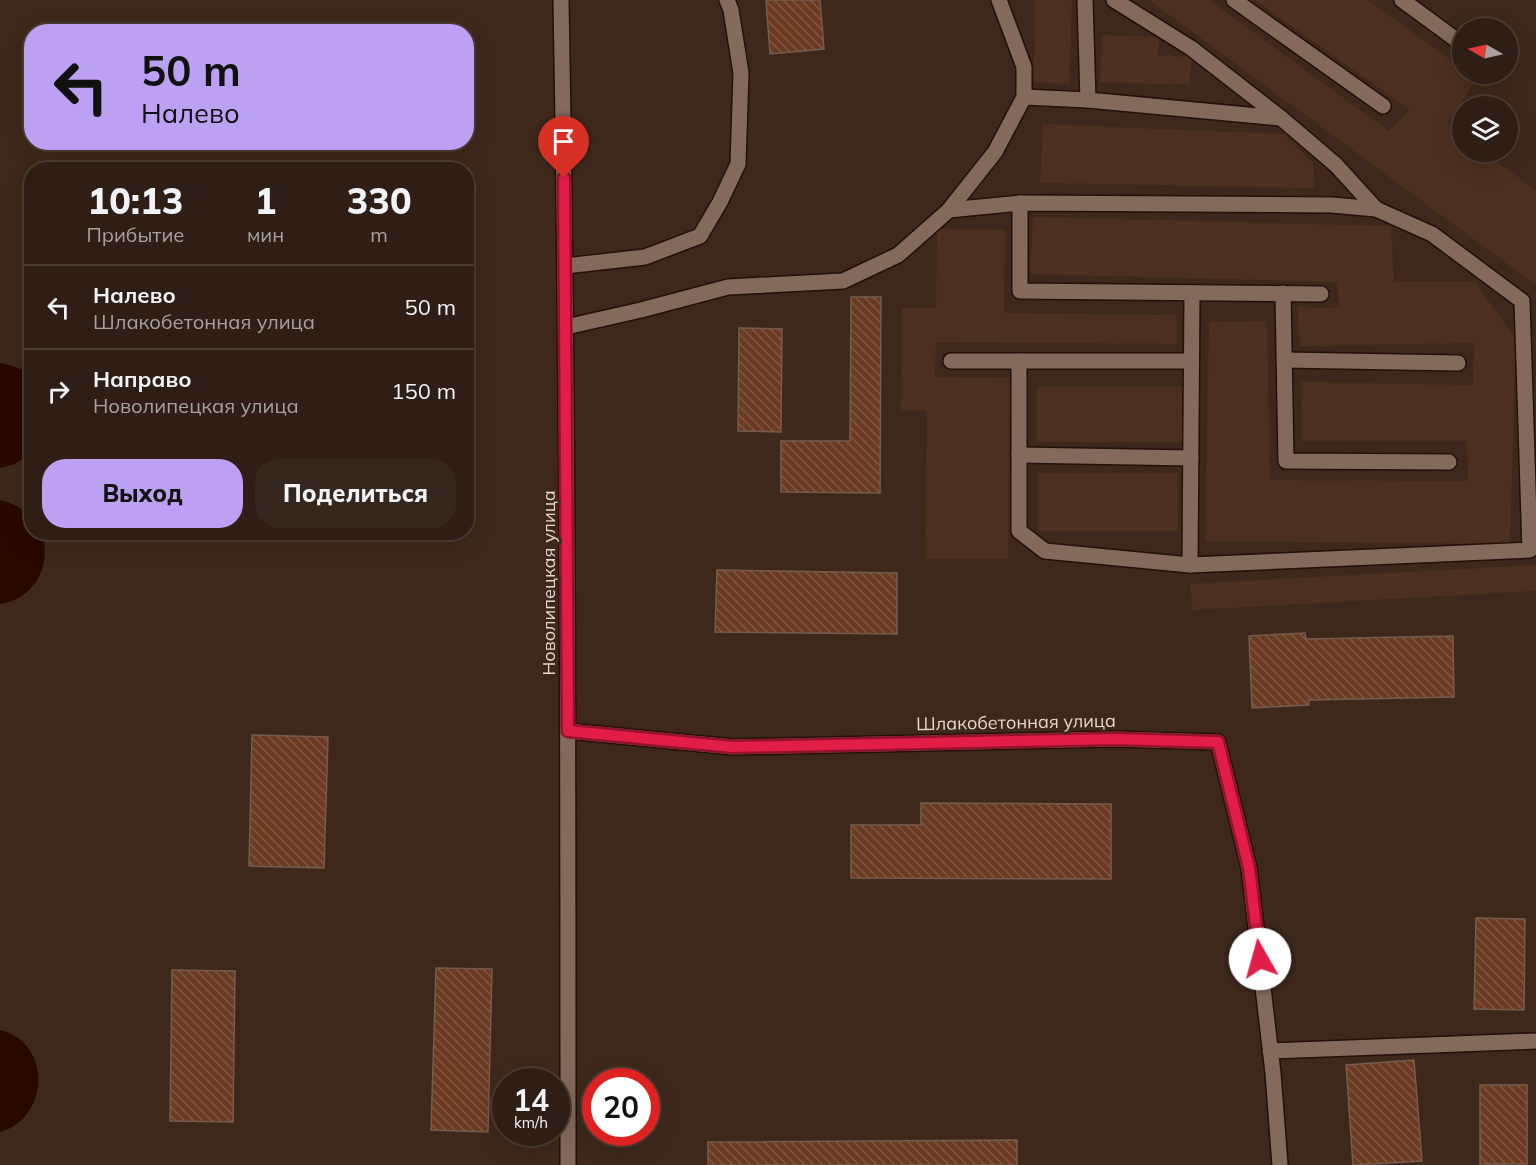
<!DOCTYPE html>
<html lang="ru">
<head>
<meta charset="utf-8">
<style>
  :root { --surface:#2e1e15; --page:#36271e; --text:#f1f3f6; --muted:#a7a2a0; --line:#493c34; --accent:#bca0f2 }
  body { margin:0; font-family:Mulish,sans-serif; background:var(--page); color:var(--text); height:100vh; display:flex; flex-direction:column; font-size:22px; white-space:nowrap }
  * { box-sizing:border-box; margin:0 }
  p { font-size:20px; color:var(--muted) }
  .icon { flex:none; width:33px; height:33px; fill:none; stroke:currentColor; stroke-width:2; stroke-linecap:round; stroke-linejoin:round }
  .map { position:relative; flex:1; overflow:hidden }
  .panel { position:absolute; left:24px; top:162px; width:450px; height:378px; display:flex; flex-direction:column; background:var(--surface); border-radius:24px; box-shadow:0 6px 24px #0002,0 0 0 2px var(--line) }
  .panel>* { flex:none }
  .banner { position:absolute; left:24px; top:24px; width:450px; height:126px; border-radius:24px; box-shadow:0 6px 24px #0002,0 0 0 2px var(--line); background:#bca0f2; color:#111; overflow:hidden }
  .needle { width:39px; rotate:279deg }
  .tools { position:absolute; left:1452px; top:18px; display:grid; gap:12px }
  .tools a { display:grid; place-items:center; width:66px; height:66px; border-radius:50%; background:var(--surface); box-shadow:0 6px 24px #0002,0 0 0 2px var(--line); font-size:30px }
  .speed { position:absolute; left:492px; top:1068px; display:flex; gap:12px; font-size:30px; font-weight:700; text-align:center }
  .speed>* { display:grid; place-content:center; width:78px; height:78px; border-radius:50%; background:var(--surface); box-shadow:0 6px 24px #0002,0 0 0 2px var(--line); line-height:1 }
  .speed small { font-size:15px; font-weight:400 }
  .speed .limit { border:9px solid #d22; background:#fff; color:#111 }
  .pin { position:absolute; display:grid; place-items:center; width:51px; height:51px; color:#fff; margin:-62px -26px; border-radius:50% 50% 50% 0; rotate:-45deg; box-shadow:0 0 6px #0007 }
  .pin .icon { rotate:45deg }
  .me { position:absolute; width:66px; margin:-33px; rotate:353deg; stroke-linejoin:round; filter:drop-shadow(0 0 4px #0008) }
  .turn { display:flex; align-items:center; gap:21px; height:126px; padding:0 18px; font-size:27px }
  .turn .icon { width:78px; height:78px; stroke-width:2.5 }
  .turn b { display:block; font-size:42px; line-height:51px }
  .eta { display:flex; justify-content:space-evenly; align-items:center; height:102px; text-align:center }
  .eta b { font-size:36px; font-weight:800; line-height:42px }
  .primary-button { display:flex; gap:12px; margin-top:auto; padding:12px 18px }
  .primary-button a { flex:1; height:69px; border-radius:24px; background:var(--accent); color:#111; font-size:24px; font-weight:800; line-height:69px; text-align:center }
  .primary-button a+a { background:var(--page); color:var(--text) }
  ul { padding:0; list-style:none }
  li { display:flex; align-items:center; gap:18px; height:84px; padding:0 18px; border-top:2px solid var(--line) }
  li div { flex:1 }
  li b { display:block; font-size:22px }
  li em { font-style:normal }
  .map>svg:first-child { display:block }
</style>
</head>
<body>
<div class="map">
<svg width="1536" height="1165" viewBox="0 0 1536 1165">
  <defs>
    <pattern id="building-back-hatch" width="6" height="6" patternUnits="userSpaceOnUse" patternTransform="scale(1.5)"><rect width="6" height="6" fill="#6b3b21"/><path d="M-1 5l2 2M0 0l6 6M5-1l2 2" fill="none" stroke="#805740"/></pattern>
  </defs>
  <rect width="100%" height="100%" fill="#3e281c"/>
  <g fill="#4c2f20">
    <path d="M 1035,0 L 1072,0 L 1069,84 L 1034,82 Z"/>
    <path d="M 1149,0 L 1209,0 L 1389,131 L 1410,110 L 1255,0 L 1368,0 L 1462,68 L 1462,74 L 1471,74 L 1477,78 L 1447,124 L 1462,136 L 1462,152 L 1483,152 L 1536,190 L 1536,285 Z"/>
    <path d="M 1102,35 L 1159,37 L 1158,55 L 1191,57 L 1190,85 L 1100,82 Z"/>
    <path d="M 1043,124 L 1284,134 L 1313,163 L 1315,188 L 1040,183 Z"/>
    <path d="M 1033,217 L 1391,226 L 1394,282 L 1475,282 L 1516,339 L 1510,544 L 1205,541 L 1209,322 L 1267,321 L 1270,480 L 1468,481 L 1467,441 L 1302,441 L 1301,382 L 1473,385 L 1474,343 L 1300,346 L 1297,307 L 1339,308 L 1337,282 L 1030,274 Z"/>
    <path d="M 937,229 L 1005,230 L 1004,313 L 1177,315 L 1177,344 L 936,342 L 935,377 L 1010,378 L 1008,559 L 925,559 L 927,411 L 901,410 L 902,308 L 936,308 Z"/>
    <rect x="1037" y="387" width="146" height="55"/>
    <rect x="1038" y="473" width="140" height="58"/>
    <path d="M 1536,565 L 1536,591 L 1193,610 L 1190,584 Z"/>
  </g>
  <g fill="#290800">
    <path d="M 0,363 C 12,365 23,368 32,377 L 31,453 L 15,464 L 0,468 Z"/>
    <path d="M 0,500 C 13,503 22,508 31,517 L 32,532 L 41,533 C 50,553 43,579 26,593 C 19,599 9,602 0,604 Z"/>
    <path d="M 0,1030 C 52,1042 50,1118 0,1132 Z"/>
  </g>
  <g fill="url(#building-back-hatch)" stroke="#755c4f" stroke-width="1.5">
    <path d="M 766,0 L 820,0 L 824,49 L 770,54 Z"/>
    <path d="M 851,297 L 881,297 L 880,493 L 781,492 L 781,441 L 850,441 Z"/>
    <path d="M 739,328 L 782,329 L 781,432 L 738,431 Z"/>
    <path d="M 717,570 L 897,573 L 897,634 L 715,632 Z"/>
    <path d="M 1305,633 L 1306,639 L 1453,636 L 1454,697 L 1309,700 L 1309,705 L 1252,708 L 1249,636 Z"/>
    <path d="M 252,735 L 328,737 L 324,868 L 249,866 Z"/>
    <path d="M 921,803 L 1111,804 L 1111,879 L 851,878 L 851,825 L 921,825 Z"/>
    <path d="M 1476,918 L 1525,919 L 1524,1010 L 1474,1009 Z"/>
    <path d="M 436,968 L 492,969 L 488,1132 L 431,1130 Z"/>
    <path d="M 172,970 L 235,971 L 233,1122 L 170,1121 Z"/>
    <path d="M 1414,1060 L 1422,1161 L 1353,1165 L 1346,1065 Z"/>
    <rect x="1480" y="1085" width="47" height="79"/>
    <path d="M 1017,1140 L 1017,1165 L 708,1165 L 708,1142 Z"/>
  </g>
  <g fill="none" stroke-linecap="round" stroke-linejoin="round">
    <g stroke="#241006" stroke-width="18">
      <g id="service">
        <path d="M 1085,0 L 1088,100"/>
        <path d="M 1114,0 L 1191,48 L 1281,118 L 1336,165 L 1376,209"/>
        <path d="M 1234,0 L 1383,106"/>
        <path d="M 1402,0 L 1462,44"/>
        <path d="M 1024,97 L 1088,100 L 1281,118"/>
        <path d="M 1020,203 L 1020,291 L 1321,294"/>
        <path d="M 949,210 L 1020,203 L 1332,205 L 1376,209 L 1432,234 L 1522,301 L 1530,550 L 1190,565 L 1045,551 L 1019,531 L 1019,361"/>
        <path d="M 565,266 L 645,257 L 700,236 L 720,202 L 738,164 L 741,73 L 731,10 L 727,0"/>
        <path d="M 1283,293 L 1286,461 L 1449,462"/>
        <path d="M 566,327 L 641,310 L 728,287 L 843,281 L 898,255 L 949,210 L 995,152 L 1024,97 L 1024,67 L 999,0"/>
        <path d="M 1284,360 L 1458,363"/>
        <path d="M 951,361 L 1191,361"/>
        <path d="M 1019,455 L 1191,458"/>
        <path d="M 1190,565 L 1192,293"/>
        <path d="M 568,731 L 733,747 L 1116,739 L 1218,742 L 1249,868 L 1273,1073 L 1280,1165"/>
        <path d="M 1270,1051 L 1536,1041"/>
      </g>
    </g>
    <g stroke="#241006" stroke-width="18">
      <path id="tertiary" d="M 561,0 C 568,388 568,777 568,1165"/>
    </g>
    <use href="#service" stroke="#846a5d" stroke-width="15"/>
    <use href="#tertiary" stroke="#846a5d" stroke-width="15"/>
  </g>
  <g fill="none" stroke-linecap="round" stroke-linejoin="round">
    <g stroke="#92132f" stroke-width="15">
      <path id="route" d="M 564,178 L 568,731 L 733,747 L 1116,739 L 1218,742 L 1249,868 L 1260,959"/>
    </g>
    <use href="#route" stroke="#e11d48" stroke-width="10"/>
  </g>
  <g text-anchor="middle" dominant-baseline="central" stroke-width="6" stroke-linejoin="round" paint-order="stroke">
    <g font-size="18" fill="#e5d6cf" stroke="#3e281c">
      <text transform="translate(548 583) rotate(-90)">Новолипецкая улица</text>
      <text transform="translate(1016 722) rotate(-1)">Шлакобетонная улица</text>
    </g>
  </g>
</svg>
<div class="tools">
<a><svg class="needle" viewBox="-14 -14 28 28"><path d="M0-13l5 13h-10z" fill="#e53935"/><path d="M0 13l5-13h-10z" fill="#a7a2a0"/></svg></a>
<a><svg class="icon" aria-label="layers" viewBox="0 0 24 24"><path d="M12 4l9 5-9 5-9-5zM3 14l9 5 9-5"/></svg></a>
</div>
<div class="speed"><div>14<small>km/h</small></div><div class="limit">20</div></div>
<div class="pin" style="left:564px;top:178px;background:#d93025"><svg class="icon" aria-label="arrive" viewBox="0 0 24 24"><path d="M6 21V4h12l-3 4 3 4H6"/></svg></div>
<svg class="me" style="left:1260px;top:959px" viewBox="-20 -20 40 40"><circle r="19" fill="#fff"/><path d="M0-13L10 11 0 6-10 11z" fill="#e11d48"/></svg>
<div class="banner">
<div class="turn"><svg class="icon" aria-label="left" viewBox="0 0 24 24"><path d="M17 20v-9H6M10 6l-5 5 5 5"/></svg><div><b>50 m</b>Налево</div></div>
</div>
<section class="panel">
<div class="eta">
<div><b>10:13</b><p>Прибытие</p></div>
<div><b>1</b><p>мин</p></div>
<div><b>330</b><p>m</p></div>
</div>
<ul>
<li><svg class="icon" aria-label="left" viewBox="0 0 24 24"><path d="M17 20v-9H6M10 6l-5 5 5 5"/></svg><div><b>Налево</b><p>Шлакобетонная улица</p></div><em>50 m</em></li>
<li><svg class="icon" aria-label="right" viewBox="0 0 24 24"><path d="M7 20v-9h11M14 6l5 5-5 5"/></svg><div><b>Направо</b><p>Новолипецкая улица</p></div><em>150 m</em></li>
</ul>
<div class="primary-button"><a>Выход</a><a>Поделиться</a></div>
</section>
</div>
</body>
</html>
